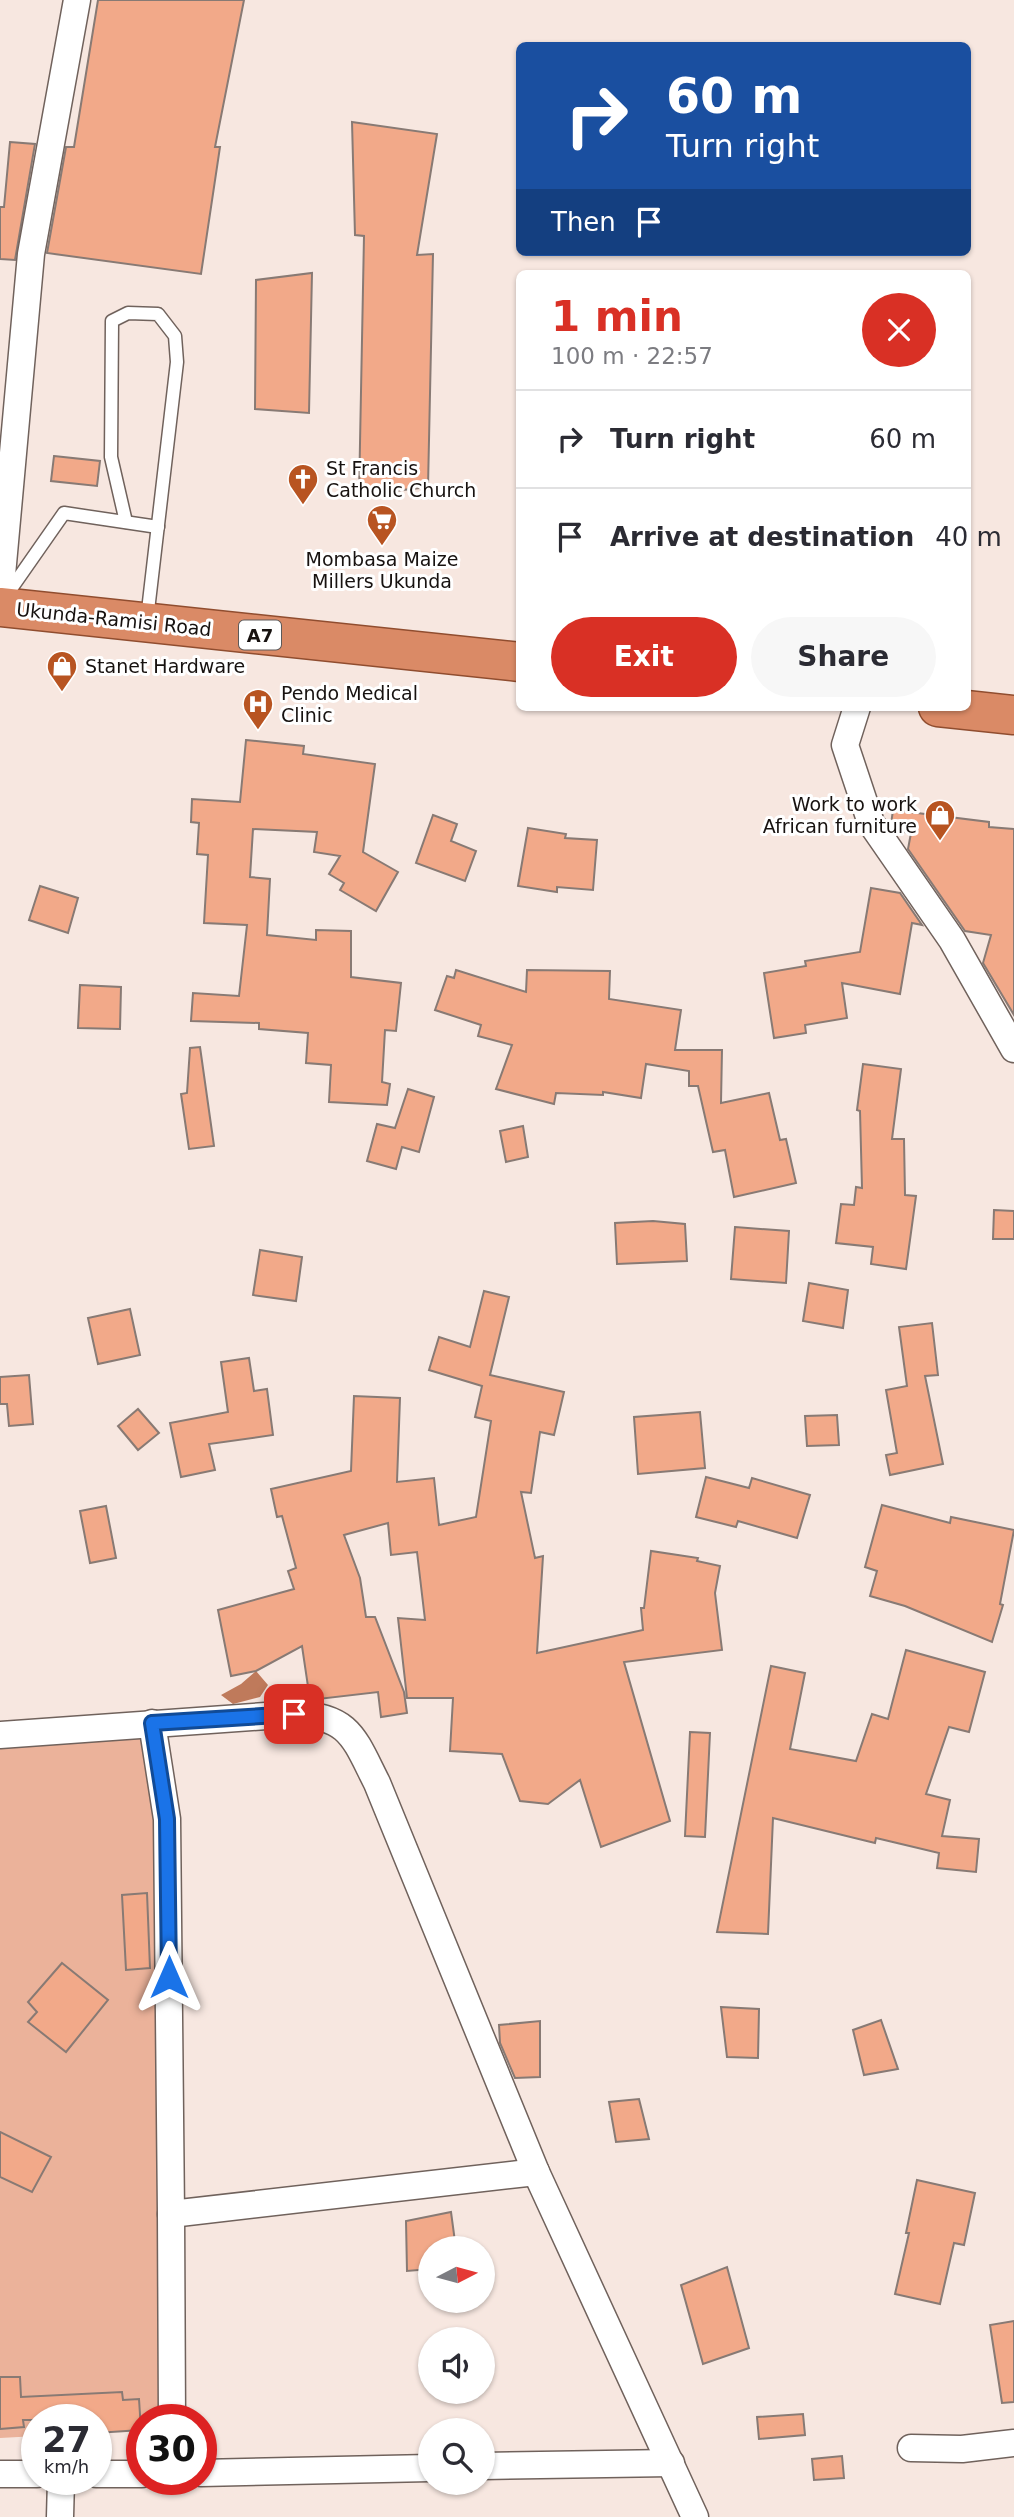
<!DOCTYPE html>
<html lang="en">
<head>
<meta charset="utf-8">
<style>
  :root { --surface:#fff; --page:#f7f7f7; --text:#2b2b33; --muted:#7c7c81; --line:#e1e1e2; --accent:#d93025 }
  body { margin:0; font-family:"DejaVu Sans",sans-serif; background:var(--page); color:var(--text); height:100vh; display:flex; flex-direction:column; font-size:26px; white-space:nowrap }
  * { box-sizing:border-box; margin:0 }
  p { font-size:23px; color:var(--muted) }
  .icon { flex:none; width:38px; height:38px; fill:none; stroke:currentColor; stroke-width:2; stroke-linecap:round; stroke-linejoin:round }
  .map { position:relative; flex:1; overflow:hidden }
  .details { position:absolute; left:516px; top:270px; width:455px; height:441px; display:flex; flex-direction:column; background:var(--surface); border-radius:10px; box-shadow:0 2px 5px #0004 }
  .details>* { flex:none }
  .guide { position:absolute; left:516px; top:42px; width:455px; height:214px; border-radius:10px; box-shadow:0 2px 5px #0004; background:#1a4fa0; color:#fff; overflow:hidden }
  .needle { width:46px; rotate:84deg }
  .fabs { position:absolute; left:418px; top:2236px; display:grid; gap:14px }
  .fabs a { display:grid; place-items:center; width:77px; height:77px; border-radius:50%; background:var(--surface); box-shadow:0 2px 5px #0004; font-size:35px }
  .speed { position:absolute; left:21px; top:2404px; display:flex; gap:14px; font-size:35px; font-weight:700; text-align:center }
  .speed>* { display:grid; place-content:center; width:91px; height:91px; border-radius:50%; background:var(--surface); box-shadow:0 2px 5px #0004; line-height:1 }
  .speed small { font-size:18px; font-weight:400 }
  .speed .limit { border:10px solid #d22; background:#fff; color:#111 }
  .pin { position:absolute; display:grid; place-items:center; width:60px; height:60px; color:#fff; margin:-30px; border-radius:14px; box-shadow:0 4px 10px #0006 }
  .me { position:absolute; width:77px; margin:-38px; rotate:0deg; stroke-linejoin:round; filter:drop-shadow(0 0 5px #0008) }
  .turn { display:flex; align-items:center; gap:24px; height:147px; padding:0 35px; font-size:32px }
  .turn .icon { width:91px; height:91px; stroke-width:2.5 }
  .turn b { display:block; font-size:49px; line-height:60px }
  .then { display:flex; align-items:center; height:66px; padding:0 35px; background:#0003; gap:14px; font-size:26px }
  .round { display:grid; place-items:center; flex:none; width:74px; height:74px; border-radius:37px; background:var(--page) }
  .summary { display:flex; align-items:center; justify-content:space-between; height:119px; padding:0 35px }
  h1 { font-size:42px; font-weight:700; line-height:52px; color:var(--accent) }
  .primary-button { display:flex; gap:14px; margin-top:auto; padding:14px 35px }
  .primary-button a { flex:1; height:80px; border-radius:42px; background:var(--accent); color:#fff; font-size:28px; font-weight:700; line-height:80px; text-align:center }
  .primary-button a+a { background:var(--page); color:var(--text) }
  ul { padding:0; list-style:none }
  li { display:flex; align-items:center; gap:21px; height:98px; padding:0 35px; border-top:2px solid var(--line) }
  li div { flex:1 }
  li b { display:block; font-size:26px }
  li em { font-style:normal }
  .map>svg:first-child { display:block }
</style>
</head>
<body>
<div class="map">
<svg width="1014" height="2517" viewBox="0 0 1014 2517">
  <rect width="100%" height="100%" fill="#f7e7e0"/>
  <path fill="#ebb29a" d="M 143,1737 L 157,1820 L 158,2414 L 151,2420 L 142,2420 L 141,2430 L 96,2433 L 96,2420 L 37,2420 L 37,2436 L 0,2438 L 0,1747 Z"/>
  <path fill="#bf7a5b" d="M 256,1671 L 268,1685 L 260,1697 L 233,1704 L 221,1695 L 241,1684 Z"/>
  <g fill="#f2a989" stroke="#887a74" stroke-width="2">
    <path d="M 98,0 L 244,0 L 215,147 L 220,147 L 201,274 L 47,253 L 66,147 L 74,147 Z"/>
    <path d="M 352,122 L 437,134 L 417,255 L 433,254 L 428,487 L 359,495 L 364,236 L 355,235 Z"/>
    <path d="M 10,142 L 35,144 L 15,260 L 0,259 L 0,207 L 4,207 Z"/>
    <path d="M 312,273 L 309,413 L 255,409 L 256,280 Z"/>
    <path d="M 54,456 L 100,461 L 97,486 L 51,481 Z"/>
    <path d="M 246,740 L 304,746 L 303,754 L 375,764 L 363,852 L 398,872 L 376,911 L 340,890 L 344,883 L 329,874 L 340,856 L 314,852 L 317,832 L 253,829 L 250,877 L 270,879 L 267,935 L 316,940 L 316,930 L 351,931 L 351,977 L 401,983 L 396,1031 L 385,1030 L 382,1082 L 390,1084 L 387,1105 L 329,1102 L 331,1065 L 306,1063 L 308,1033 L 259,1029 L 259,1023 L 191,1021 L 193,993 L 239,996 L 247,925 L 204,923 L 208,855 L 197,854 L 199,823 L 191,822 L 192,799 L 240,802 Z"/>
    <path d="M 893,810 L 989,822 L 989,827 L 1014,829 L 1014,1015 L 983,963 L 991,935 L 965,931 L 908,849 L 911,833 L 895,831 L 891,824 Z"/>
    <path d="M 433,815 L 457,824 L 451,841 L 476,851 L 465,881 L 416,863 Z"/>
    <path d="M 528,828 L 566,834 L 565,838 L 597,840 L 593,890 L 557,887 L 557,892 L 518,886 Z"/>
    <path d="M 40,886 L 78,898 L 68,933 L 29,920 Z"/>
    <path d="M 871,888 L 900,893 L 922,925 L 912,923 L 900,994 L 842,983 L 847,1018 L 805,1025 L 806,1033 L 774,1038 L 764,973 L 806,966 L 805,961 L 860,952 Z"/>
    <path d="M 456,970 L 526,992 L 527,970 L 610,971 L 609,999 L 681,1010 L 675,1050 L 722,1050 L 721,1103 L 769,1093 L 780,1140 L 786,1139 L 796,1183 L 734,1197 L 725,1150 L 713,1152 L 698,1086 L 689,1086 L 689,1071 L 646,1064 L 641,1098 L 603,1092 L 603,1095 L 556,1093 L 554,1104 L 496,1089 L 512,1045 L 478,1036 L 481,1025 L 435,1010 L 447,976 L 454,978 Z"/>
    <path d="M 80,985 L 121,987 L 120,1029 L 78,1028 Z"/>
    <path d="M 200,1047 L 214,1146 L 189,1149 L 181,1094 L 187,1093 L 190,1048 Z"/>
    <path d="M 863,1064 L 901,1069 L 892,1139 L 904,1139 L 905,1195 L 916,1196 L 906,1269 L 871,1264 L 873,1247 L 836,1243 L 841,1204 L 854,1205 L 856,1187 L 862,1188 L 860,1111 L 857,1110 Z"/>
    <path d="M 408,1089 L 434,1097 L 419,1152 L 402,1147 L 396,1169 L 367,1161 L 377,1124 L 395,1128 Z"/>
    <path d="M 523,1126 L 528,1157 L 506,1162 L 500,1131 Z"/>
    <path d="M 994,1210 L 1014,1211 L 1014,1239 L 993,1239 Z"/>
    <path d="M 653,1221 L 685,1224 L 687,1261 L 617,1264 L 615,1223 Z"/>
    <path d="M 735,1227 L 789,1231 L 786,1283 L 731,1279 Z"/>
    <path d="M 260,1250 L 302,1257 L 296,1301 L 253,1295 Z"/>
    <path d="M 809,1283 L 848,1290 L 843,1328 L 803,1321 Z"/>
    <path d="M 484,1291 L 509,1297 L 490,1375 L 564,1392 L 554,1435 L 540,1432 L 531,1493 L 521,1492 L 535,1558 L 543,1556 L 537,1653 L 643,1630 L 641,1608 L 644,1608 L 651,1551 L 698,1558 L 697,1561 L 720,1566 L 715,1593 L 722,1650 L 624,1662 L 670,1821 L 601,1847 L 580,1780 L 548,1804 L 520,1801 L 502,1754 L 450,1751 L 453,1698 L 407,1698 L 398,1618 L 425,1620 L 417,1552 L 391,1555 L 388,1523 L 344,1535 L 360,1578 L 366,1617 L 375,1617 L 404,1692 L 407,1713 L 381,1717 L 378,1692 L 310,1700 L 302,1646 L 256,1671 L 231,1676 L 218,1610 L 294,1589 L 288,1571 L 296,1568 L 282,1516 L 277,1517 L 271,1489 L 351,1471 L 354,1396 L 400,1398 L 397,1482 L 434,1478 L 439,1525 L 476,1517 L 491,1421 L 475,1417 L 482,1386 L 429,1370 L 439,1337 L 470,1347 Z"/>
    <path d="M 130,1309 L 140,1355 L 98,1364 L 88,1318 Z"/>
    <path d="M 932,1323 L 938,1375 L 925,1376 L 943,1464 L 890,1475 L 886,1455 L 897,1453 L 886,1390 L 907,1386 L 899,1327 Z"/>
    <path d="M 249,1358 L 254,1391 L 267,1389 L 273,1435 L 209,1444 L 215,1470 L 181,1477 L 170,1423 L 228,1412 L 221,1362 Z"/>
    <path d="M 29,1375 L 33,1424 L 9,1426 L 7,1404 L 0,1404 L 0,1377 Z"/>
    <path d="M 138,1409 L 159,1433 L 138,1450 L 118,1426 Z"/>
    <path d="M 700,1412 L 705,1468 L 638,1474 L 634,1417 Z"/>
    <path d="M 837,1415 L 839,1445 L 807,1446 L 805,1416 Z"/>
    <path d="M 706,1477 L 749,1488 L 752,1478 L 810,1495 L 797,1538 L 738,1521 L 736,1527 L 696,1517 Z"/>
    <path d="M 882,1505 L 950,1523 L 951,1517 L 1014,1530 L 1000,1604 L 1003,1605 L 992,1642 L 905,1606 L 870,1596 L 877,1571 L 865,1567 Z"/>
    <path d="M 106,1506 L 116,1558 L 90,1563 L 80,1511 Z"/>
    <path d="M 906,1650 L 985,1672 L 969,1732 L 949,1727 L 926,1794 L 950,1800 L 942,1836 L 979,1839 L 976,1872 L 937,1868 L 939,1853 L 876,1838 L 875,1843 L 773,1818 L 768,1934 L 717,1932 L 771,1666 L 805,1673 L 790,1749 L 856,1761 L 872,1714 L 888,1719 Z"/>
    <path d="M 690,1732 L 710,1733 L 705,1837 L 685,1836 Z"/>
    <path d="M 147,1893 L 150,1968 L 126,1970 L 122,1895 Z"/>
    <path d="M 62,1963 L 108,2000 L 66,2052 L 28,2022 L 37,2012 L 28,2002 Z"/>
    <path d="M 721,2007 L 759,2009 L 758,2058 L 727,2057 Z"/>
    <path d="M 881,2020 L 898,2069 L 864,2075 L 853,2030 Z"/>
    <path d="M 540,2021 L 540,2077 L 515,2078 L 500,2043 L 499,2025 Z"/>
    <path d="M 639,2099 L 649,2139 L 616,2142 L 609,2102 Z"/>
    <path d="M 0,2132 L 51,2157 L 32,2192 L 0,2177 Z"/>
    <path d="M 917,2180 L 975,2193 L 964,2245 L 954,2243 L 940,2304 L 895,2294 L 909,2233 L 906,2233 Z"/>
    <path d="M 451,2212 L 456,2249 L 430,2249 L 430,2269 L 407,2271 L 406,2221 Z"/>
    <path d="M 727,2267 L 749,2348 L 703,2364 L 681,2285 Z"/>
    <path d="M 1014,2321 L 1014,2402 L 1002,2403 L 990,2325 Z"/>
    <path d="M 0,2377 L 20,2377 L 21,2397 L 122,2392 L 123,2400 L 139,2399 L 141,2430 L 96,2433 L 96,2420 L 23,2420 L 24,2427 L 0,2429 Z"/>
    <path d="M 803,2414 L 805,2435 L 759,2439 L 757,2417 Z"/>
    <path d="M 842,2456 L 844,2478 L 814,2480 L 812,2459 Z"/>
  </g>
  <g fill="none" stroke-linecap="round" stroke-linejoin="round">
    <g stroke="#70625c" stroke-width="15">
      <g id="service">
        <path d="M 126,522 L 111,457 L 112,321 L 128,313 L 158,314 L 175,336 L 177,362 L 147,619"/>
        <path d="M 6,596 L 64,513 L 158,527"/>
      </g>
    </g>
    <g stroke="#70625c" stroke-width="29">
      <g id="minor">
        <path d="M 0,597 L 31,254 L 77,0"/>
        <path d="M 857,707 L 845,745 L 871,823 L 952,940 L 1014,1049"/>
        <path d="M 152,1723 L 167,1819 L 171,2214"/>
        <path d="M 0,1735 L 294,1714 C 350,1716 354,1738 377,1783 L 536,2172 L 695,2517"/>
        <path d="M 172,2420 L 171,2214 L 536,2172"/>
        <path d="M 911,2448 L 962,2449 L 1014,2443"/>
        <path d="M 483,2466 L 671,2463"/>
        <path d="M 201,2473 L 430,2468"/>
        <path d="M 0,2474 L 37,2474"/>
        <path d="M 96,2474 L 142,2474"/>
        <path d="M 60,2517 L 61,2480"/>
      </g>
    </g>
    <g stroke="#904d2f" stroke-width="41">
      <g id="trunk">
        <path d="M 0,607 L 520,662"/>
        <path d="M 938,707 L 1014,715"/>
      </g>
    </g>
    <use href="#service" stroke="#fff" stroke-width="12"/>
    <use href="#minor" stroke="#fff" stroke-width="26"/>
    <use href="#trunk" stroke="#da8a66" stroke-width="38"/>
  </g>
  <g fill="none" stroke-linecap="round" stroke-linejoin="round">
    <g stroke="#114b97" stroke-width="18">
      <path id="route" d="M 169,1977 L 167,1819 L 152,1723 L 294,1714"/>
    </g>
    <use href="#route" stroke="#1a73e8" stroke-width="12"/>
  </g>
  <defs>
    <g id="church-pin" transform="scale(1.575)"><path d="M0 17L-7.5 6A9.5 9.5 0 1 1 7.5 6Z" fill="#b85421" stroke="#fff"/><path d="M-1.2-6h2.4v3.5h3.3v2.4h-3.3V6h-2.4V-.1h-3.3v-2.4h3.3Z" fill="#fff"/></g>
    <g id="supermarket-pin" transform="scale(1.575)"><path d="M0 17L-7.5 6A9.5 9.5 0 1 1 7.5 6Z" fill="#b85421" stroke="#fff"/><path d="M-6-5.5h2.5l.6 2H6L4.5 2H-2.5L-4.4-4H-6ZM-1.5 3.2a1.3 1.3 0 1 0 .1 0ZM3 3.2a1.3 1.3 0 1 0 .1 0Z" fill="#fff"/></g>
    <g id="shop-pin" transform="scale(1.575)"><path d="M0 17L-7.5 6A9.5 9.5 0 1 1 7.5 6Z" fill="#b85421" stroke="#fff"/><path d="M-5-2.5h2.3a2.7 3.5 0 0 1 5.4 0H5L5.5 6h-11ZM-1.5-2.5h3a1.5 2.3 0 0 0-3 0Z" fill="#fff"/></g>
    <g id="hospital-pin" transform="scale(1.575)"><path d="M0 17L-7.5 6A9.5 9.5 0 1 1 7.5 6Z" fill="#b85421" stroke="#fff"/><path d="M-5-5h3v3.5h4V-5h3V5h-3V1.5h-4V5h-3Z" fill="#fff"/></g>
  </defs>
  <g fill-rule="evenodd">
    <use href="#church-pin" x="303" y="479"/>
    <use href="#supermarket-pin" x="382" y="520"/>
    <use href="#shop-pin" x="62" y="666"/>
    <use href="#hospital-pin" x="258" y="704"/>
    <use href="#shop-pin" x="940" y="815"/>
  </g>
  <g text-anchor="middle" dominant-baseline="central" stroke-width="6" stroke-linejoin="round" paint-order="stroke">
    <rect fill="#fff" stroke="#5d5958" stroke-width="2" x="239" y="620.5" width="42" height="29" rx="5"/>
    <g font-size="18" font-weight="bold" fill="#171210">
      <text x="260" y="635">A7</text>
    </g>
    <g font-size="19" fill="#171210" stroke="#fff" text-anchor="start">
      <text x="326" y="468">St Francis<tspan x="326" dy="22">Catholic Church</tspan></text>
      <text x="382" y="559" text-anchor="middle">Mombasa Maize<tspan x="382" dy="22">Millers Ukunda</tspan></text>
      <text x="85" y="666">Stanet Hardware</text>
      <text x="281" y="693">Pendo Medical<tspan x="281" dy="22">Clinic</tspan></text>
      <text x="917" y="804" text-anchor="end">Work to work<tspan x="917" dy="22">African furniture</tspan></text>
    </g>
    <g font-size="19" fill="#171210" stroke="#fff">
      <text transform="translate(114 619) rotate(6)">Ukunda-Ramisi Road</text>
    </g>
  </g>
</svg>
<div class="fabs">
<a><svg class="needle" viewBox="-14 -14 28 28"><path d="M0-13l5 13h-10z" fill="#e53935"/><path d="M0 13l5-13h-10z" fill="#7c7c81"/></svg></a>
<a><svg class="icon" aria-label="sound" viewBox="0 0 24 24"><path d="M4 9h4l5-4v14l-5-4H4zM17 9q2 3 0 6"/></svg></a>
<a><svg class="icon" aria-label="search" viewBox="0 0 24 24"><circle cx="10" cy="10" r="6"/><path d="M15 15l6 6"/></svg></a>
</div>
<div class="speed"><div>27<small>km/h</small></div><div class="limit">30</div></div>
<div class="pin" style="left:294px;top:1714px;background:#d93025"><svg class="icon" aria-label="arrive" viewBox="0 0 24 24"><path d="M6 21V4h12l-3 4 3 4H6"/></svg></div>
<svg class="me" style="left:169px;top:1977px" viewBox="-20 -20 40 40"><path d="M0-17L14 15 0 8-14 15z" fill="#1a73e8" stroke="#fff" stroke-width="4"/></svg>
<div class="guide">
<div class="turn"><svg class="icon" aria-label="right" viewBox="0 0 24 24"><path d="M7 20v-9h11M14 6l5 5-5 5"/></svg><div><b>60 m</b>Turn right</div></div>
<div class="then">Then<svg class="icon" aria-label="arrive" viewBox="0 0 24 24"><path d="M6 21V4h12l-3 4 3 4H6"/></svg></div>
</div>
<section class="details">
<div class="summary"><div><h1>1 min</h1><p>100 m · 22:57</p></div><a class="round" style="background:#d93025;color:#fff"><svg class="icon" aria-label="close" viewBox="0 0 24 24"><path d="M6 6l12 12M18 6L6 18"/></svg></a></div>
<ul>
<li><svg class="icon" aria-label="right" viewBox="0 0 24 24"><path d="M7 20v-9h11M14 6l5 5-5 5"/></svg><div><b>Turn right</b></div><em>60 m</em></li>
<li><svg class="icon" aria-label="arrive" viewBox="0 0 24 24"><path d="M6 21V4h12l-3 4 3 4H6"/></svg><div><b>Arrive at destination</b></div><em>40 m</em></li>
</ul>
<div class="primary-button"><a>Exit</a><a>Share</a></div>
</section>
</div>
</body>
</html>
